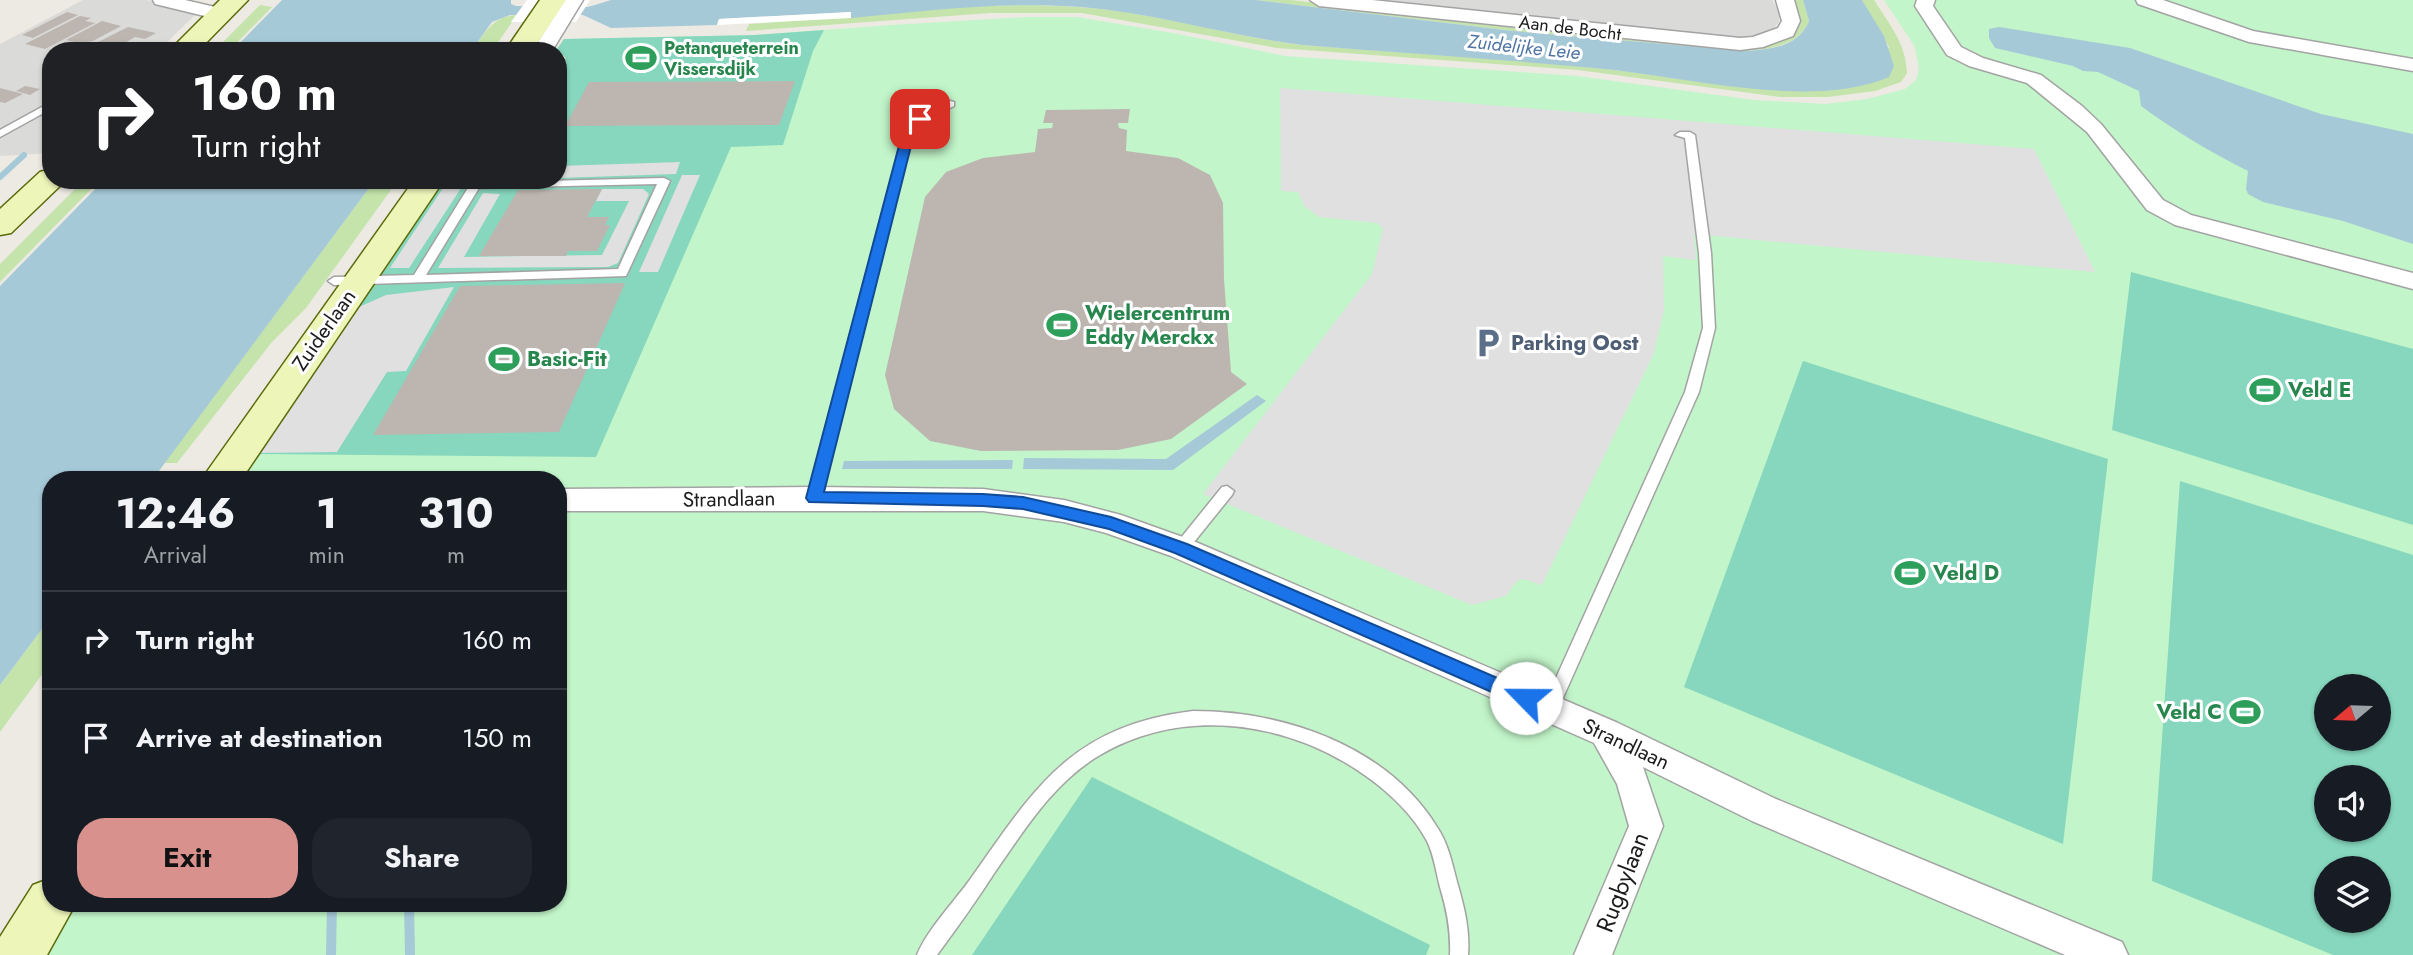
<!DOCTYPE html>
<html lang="en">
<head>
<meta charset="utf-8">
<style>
  :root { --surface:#171b24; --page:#20242c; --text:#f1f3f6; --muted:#9ea1a6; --line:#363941; --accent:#d9918e }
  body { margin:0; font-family:Jost,sans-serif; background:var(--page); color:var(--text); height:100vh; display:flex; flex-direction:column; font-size:26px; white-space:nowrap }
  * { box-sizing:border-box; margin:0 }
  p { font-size:23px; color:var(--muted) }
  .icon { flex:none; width:38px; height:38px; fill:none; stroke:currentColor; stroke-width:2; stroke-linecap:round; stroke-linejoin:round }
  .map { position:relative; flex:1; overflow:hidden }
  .sheet { position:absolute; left:42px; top:471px; width:525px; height:441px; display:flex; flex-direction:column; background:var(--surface); border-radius:28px; box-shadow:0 2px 5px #0004 }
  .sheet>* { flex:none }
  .top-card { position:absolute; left:42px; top:42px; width:525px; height:147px; border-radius:28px; box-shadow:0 2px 5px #0004; background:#202124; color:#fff; overflow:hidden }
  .needle { width:46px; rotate:251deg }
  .controls { position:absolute; left:2314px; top:674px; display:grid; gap:14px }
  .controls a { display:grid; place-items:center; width:77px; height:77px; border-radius:50%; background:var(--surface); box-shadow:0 2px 5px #0004; font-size:35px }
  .pin { position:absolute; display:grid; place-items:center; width:60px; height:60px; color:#fff; margin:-30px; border-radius:14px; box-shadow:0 4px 10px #0006 }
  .me { position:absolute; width:77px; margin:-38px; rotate:293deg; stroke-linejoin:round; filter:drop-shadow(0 0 5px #0008) }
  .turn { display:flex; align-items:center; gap:24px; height:147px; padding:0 35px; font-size:32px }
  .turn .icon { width:91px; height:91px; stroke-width:2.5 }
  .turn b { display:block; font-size:49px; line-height:60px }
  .eta { display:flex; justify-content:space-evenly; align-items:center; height:119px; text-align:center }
  .eta b { font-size:42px; font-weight:700; line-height:49px }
  .button { display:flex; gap:14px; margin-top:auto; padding:14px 35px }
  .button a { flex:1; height:80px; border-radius:28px; background:var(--accent); color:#111; font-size:28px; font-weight:700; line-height:80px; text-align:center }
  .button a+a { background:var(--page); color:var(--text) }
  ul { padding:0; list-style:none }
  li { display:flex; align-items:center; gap:21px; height:98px; padding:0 35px; border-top:2px solid var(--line) }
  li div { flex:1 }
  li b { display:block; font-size:26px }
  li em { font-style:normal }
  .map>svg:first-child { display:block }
</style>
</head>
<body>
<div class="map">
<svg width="2413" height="955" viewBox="0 0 2413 955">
  <rect width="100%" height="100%" fill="#edeae3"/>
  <g fill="#dadad9">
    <path d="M 83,0 L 145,0 L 164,3 L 197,13 L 158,51 L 51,51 L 51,153 L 0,156 L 0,44 Z"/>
    <path d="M 1372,0 L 1772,0 L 1779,11 L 1779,22 L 1767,36 L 1747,39 L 1625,31 Z"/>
  </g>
  <g fill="#c4e4ac">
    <path d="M 1256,0 L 1291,0 L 1471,21 L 1742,46 L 1800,22 L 1793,0 L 1803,0 L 1809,21 C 1798,46 1772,49 1747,51 L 1513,31 Z"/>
    <path d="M 1862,0 L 1874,0 C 1889,24 1906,43 1907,73 L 1901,82 L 1875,91 L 1828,97 L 1780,97 L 1578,70 L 1277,48 L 1082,13 L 990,13 L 746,31 L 749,24 C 857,17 971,0 1078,7 C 1154,12 1228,36 1303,45 C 1404,53 1505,58 1606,69 C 1690,78 1776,100 1860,85 L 1889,47 Z"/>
    <path d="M 260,5 L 272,7 L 229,51 L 214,51 Z"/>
    <path d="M 517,15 L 492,51 L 471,51 C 485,33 493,16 517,15 Z"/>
    <path d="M 84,180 L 100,180 L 0,282 L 0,264 Z"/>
    <path d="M 375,180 L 398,180 L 306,308 L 272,342 L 177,463 L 164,463 Z"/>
    <path d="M 51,617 L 51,662 L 0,732 L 0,685 Z"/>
  </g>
  <path fill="#c2f5c9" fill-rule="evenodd" d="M 1884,0 L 2413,0 L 2413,955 L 41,955 L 72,903 L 558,903 L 558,480 L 242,479 L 255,454 L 558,180 L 558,71 L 566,58 L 557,49 L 564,39 L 755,35 L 891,25 L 1028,17 L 1077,17 L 1173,33 L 1285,56 L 1577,76 L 1754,100 L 1825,104 L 1867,99 L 1905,89 L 1916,80 L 1919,69 L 1915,47 ZM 2326,686 L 2378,686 L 2378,738 L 2326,738 ZM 2326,777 L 2378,777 L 2378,830 L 2326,830 ZM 2326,868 L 2378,868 L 2378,920 L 2326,920 Z"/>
  <g fill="#86d7bd" fill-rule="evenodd">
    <path d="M 824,30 L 813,51 L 783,145 L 731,147 L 596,457 L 255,454 L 442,180 L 558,180 L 558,71 L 566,58 L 557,49 L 564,39 L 755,35 Z"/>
    <path d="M 2131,272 L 2413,349 L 2413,525 L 2112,430 Z"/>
    <path d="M 1803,361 L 2108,459 L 2063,844 L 1684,687 Z"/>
    <path d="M 2180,481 L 2413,555 L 2413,955 L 2333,955 L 2152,881 ZM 2326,686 L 2378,686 L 2378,738 L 2326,738 ZM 2378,777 L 2378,830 L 2326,830 L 2326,777 ZM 2378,868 L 2378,920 L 2326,920 L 2326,868 Z"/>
    <path d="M 1092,777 L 1430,945 L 1426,955 L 972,955 Z"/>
  </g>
  <g fill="#e0e0e0">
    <path d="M 1280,88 L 2034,149 L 2095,272 L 1694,234 L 1696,260 L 1663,256 L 1664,310 L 1654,353 L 1542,585 L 1523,579 L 1517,581 L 1506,596 L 1472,605 L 1203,494 L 1372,274 L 1383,228 L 1377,223 L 1319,217 L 1304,206 L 1298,192 L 1281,191 Z"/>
    <path d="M 680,162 L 676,174 L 558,178 L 558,166 Z"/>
    <path d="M 682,175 L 700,175 L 658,272 L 639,272 Z"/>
    <path d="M 447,182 L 465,182 L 409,268 L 390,268 Z"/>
    <path d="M 602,189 L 643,189 L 649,194 L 618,263 L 608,267 L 438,268 L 483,193 L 500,194 L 464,257 L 602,255 L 629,201 L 596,201 Z"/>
    <path d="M 454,287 L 406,371 L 387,372 L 337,452 L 257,453 L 359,307 L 386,295 Z"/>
  </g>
  <g fill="#a6c9d8">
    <path d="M 282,0 L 511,0 L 511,4 L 516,6 L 588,7 L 611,0 L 1256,0 L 1513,31 L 1747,51 C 1772,49 1798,47 1809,21 L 1803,0 L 1862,0 L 1884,36 L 1894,66 L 1889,77 C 1809,111 1680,75 1594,68 C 1497,59 1400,53 1303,45 C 1228,36 1156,13 1081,7 C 1005,1 927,11 851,18 L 851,12 L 719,19 L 717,25 L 611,28 L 583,15 L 510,15 L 492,22 L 471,51 L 232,51 Z"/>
    <path d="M 1999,27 L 2130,48 L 2321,114 L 2413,134 L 2413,244 L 2343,221 L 2263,202 L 2248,194 L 2246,189 L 2248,171 C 2210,152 2175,131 2141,106 L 2139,91 L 2098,72 L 2083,71 L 2073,66 L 1995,48 L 1989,38 L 1989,29 Z"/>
    <path d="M 104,180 L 375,180 L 153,479 L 51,480 L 51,617 L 0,685 L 0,286 Z"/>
    <path d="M 1257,395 L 1266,401 L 1173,470 L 1023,469 L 1024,458 L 1166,459 Z"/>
    <path d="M 1013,460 L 1012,469 L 842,469 L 844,461 Z"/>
  </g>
  <g fill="#fff">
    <path d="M 527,0 L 590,0 L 576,22 L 511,22 Z"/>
    <path d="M 851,12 L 851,18 L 717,25 L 719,19 Z"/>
  </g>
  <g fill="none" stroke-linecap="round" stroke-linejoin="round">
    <path stroke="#a6c9d8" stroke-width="6" d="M 0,177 L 24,155"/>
    <g stroke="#a6c9d8" stroke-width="10">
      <path d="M 409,903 L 410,955"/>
      <path d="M 331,955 L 332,903"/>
    </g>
  </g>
  <g fill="#bdb6b0">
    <path d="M 67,12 L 78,15 L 33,38 L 22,35 Z"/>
    <path d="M 80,16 L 91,18 L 85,21 L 95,23 L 45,49 L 25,44 Z"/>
    <path d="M 102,21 L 121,26 L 93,41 L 79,43 L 66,40 Z"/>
    <path d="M 128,27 L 156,33 L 145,39 L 135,37 L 111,51 L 69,51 L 74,48 L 82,50 Z"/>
    <path d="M 795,81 L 779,125 L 565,126 L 589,82 Z"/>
    <path d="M 25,86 L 40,89 L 30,95 L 16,91 Z"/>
    <path d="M 0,88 L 23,94 L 5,103 L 0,102 Z"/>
    <path d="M 1130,109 L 1128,123 L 1118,123 L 1119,128 L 1127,130 L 1126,151 L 1178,158 L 1210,175 L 1223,203 L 1224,279 L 1231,372 L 1247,384 L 1171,439 L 1118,450 L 981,451 L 930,441 L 894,409 L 885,375 L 925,197 L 946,172 L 983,158 L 1035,152 L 1038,129 L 1052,128 L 1053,123 L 1043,123 L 1046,110 Z"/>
    <path d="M 602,189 L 587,217 L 609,217 L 605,225 L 610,225 L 597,251 L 568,251 L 566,256 L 479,256 L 518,190 Z"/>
    <path d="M 625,283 L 559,432 L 373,435 L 460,286 Z"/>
  </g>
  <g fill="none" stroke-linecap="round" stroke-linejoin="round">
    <g stroke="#a3a3a3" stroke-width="3">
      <g id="lane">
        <path d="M 950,101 L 954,102 L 954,106 L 924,121 L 911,142 L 821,498 L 819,502 L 809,502 L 807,498 L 901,142 L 916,117 Z"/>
        <path d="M 51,102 L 51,109 L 0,137 L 0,130 Z"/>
        <path d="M 1680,132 L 1690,132 L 1695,135 L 1711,253 L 1715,328 L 1699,392 L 1558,709 L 1556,714 L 1550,716 L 1544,714 L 1542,709 L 1685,392 L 1703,328 L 1699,253 L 1685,138 L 1675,135 Z"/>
        <path d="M 664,178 L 670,181 L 626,276 L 334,285 L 328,281 L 334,277 L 414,275 L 471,183 ZM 657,184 L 618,269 L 426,275 L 479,188 Z"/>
        <path d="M 1227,486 L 1234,491 L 1232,495 L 1186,552 L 1176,552 L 1174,548 L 1176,544 L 1222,487 Z"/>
        <path d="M 1193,711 C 1285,711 1387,746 1437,827 C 1448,843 1452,863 1457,882 C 1464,906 1470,929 1468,955 L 1450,955 C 1451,931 1447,910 1440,887 C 1436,872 1434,855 1427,841 C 1413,815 1390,793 1366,776 C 1289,721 1184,706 1100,755 C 1054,782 1025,829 995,872 C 977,900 957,928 937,955 L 917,955 C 927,930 953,903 969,881 C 1034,789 1070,726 1193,711 Z"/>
      </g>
    </g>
    <g stroke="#a3a3a3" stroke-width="3">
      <g id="street">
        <path d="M 153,0 L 185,0 L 228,10 L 230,14 L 221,20 L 155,4 Z"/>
        <path d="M 565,0 L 583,0 L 552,51 L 532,51 Z"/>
        <path d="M 1310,0 L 1372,0 L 1740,38 L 1753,37 L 1778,28 L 1782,21 L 1776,0 L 1794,0 L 1800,21 L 1793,36 L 1763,47 L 1740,50 L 1319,6 Z"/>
        <path d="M 1917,0 L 1935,0 L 1933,6 L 1961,47 L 1983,58 L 2041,75 L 2082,106 L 2101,124 L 2163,200 L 2191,215 L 2413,273 L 2413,289 L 2175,225 L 2147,210 L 2087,132 L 2027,83 L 1969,66 L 1947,55 L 1915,6 Z"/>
        <path d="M 2136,0 L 2163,0 L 2253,31 L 2413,59 L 2413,71 L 2249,42 L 2138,4 Z"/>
        <path d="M 814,487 L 983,489 L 1064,500 L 1121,515 L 1191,540 L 1618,723 L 1776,799 L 2122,942 L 2128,955 L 2065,955 L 1752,821 L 1643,767 L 1663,826 L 1612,955 L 1574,955 L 1629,826 L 1617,784 L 1594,743 L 1171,556 L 1106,533 L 1064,522 L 983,511 L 558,511 L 558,489 Z"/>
      </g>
    </g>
    <g stroke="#5a6b0c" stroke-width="3">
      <g id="secondary">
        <path d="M 220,0 L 248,0 L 198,51 L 169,51 Z"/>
        <path d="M 540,0 L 566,0 L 532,51 L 505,51 Z"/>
        <path d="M 51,169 L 51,180 L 65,180 L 62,184 L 11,233 L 0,235 L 0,209 L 40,172 Z"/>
        <path d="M 414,180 L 444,180 L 241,480 L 201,480 Z"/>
        <path d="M 51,878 L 51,903 L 76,903 L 47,955 L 0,955 L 0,937 L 33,885 Z"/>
      </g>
    </g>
    <use href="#lane" fill="#fff" fill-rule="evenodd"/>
    <use href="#street" fill="#fff" fill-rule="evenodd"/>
    <use href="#secondary" fill="#eef5b9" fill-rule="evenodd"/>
  </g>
  <path fill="#1a73e8" stroke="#114b97" stroke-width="2" d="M 920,116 L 926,119 L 912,142 L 824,492 L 983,494 L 1023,497 L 1111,517 L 1187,544 L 1532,693 L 1535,698 L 1532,704 L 1526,706 L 1519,704 L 1175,553 L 1109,529 L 1023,509 L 983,506 L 809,502 L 806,498 L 900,142 L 916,117 Z"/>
  <defs>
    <g id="stadium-bare" transform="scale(2.415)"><path d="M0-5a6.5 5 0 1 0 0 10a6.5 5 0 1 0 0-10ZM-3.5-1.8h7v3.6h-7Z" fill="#2e9e5b" stroke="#fff" stroke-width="2.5" paint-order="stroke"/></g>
    <g id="parking-bare" transform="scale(2.415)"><path d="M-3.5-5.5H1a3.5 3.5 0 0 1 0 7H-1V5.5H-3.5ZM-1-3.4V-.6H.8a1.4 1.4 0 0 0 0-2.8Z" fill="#5c6f8a" stroke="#fff" stroke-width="2.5" paint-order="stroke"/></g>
  </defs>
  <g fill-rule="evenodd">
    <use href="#stadium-bare" x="641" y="58"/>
    <use href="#stadium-bare" x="1062" y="325"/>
    <use href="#parking-bare" x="1488" y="343"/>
    <use href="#stadium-bare" x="504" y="359"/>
    <use href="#stadium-bare" x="2265" y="390"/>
    <use href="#stadium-bare" x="1910" y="573"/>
    <use href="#stadium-bare" x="2245" y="712"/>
  </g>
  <g text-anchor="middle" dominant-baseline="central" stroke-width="6" stroke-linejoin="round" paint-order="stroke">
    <g font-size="18" fill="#1c1c1c" stroke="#fff">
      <text transform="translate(1570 28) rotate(7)">Aan de Bocht</text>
    </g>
    <g font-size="18" font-weight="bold" fill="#27864d" stroke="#fff" text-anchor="start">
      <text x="664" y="48">Petanqueterrein<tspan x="664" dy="21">Vissersdijk</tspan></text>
    </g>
    <g font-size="19" font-style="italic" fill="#5075a5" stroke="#fff">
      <text transform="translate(1524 47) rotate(6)">Zuidelijke Leie</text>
    </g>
    <g font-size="21" font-weight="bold" fill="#27864d" stroke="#fff" text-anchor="start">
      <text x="1085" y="313">Wielercentrum<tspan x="1085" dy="24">Eddy Merckx</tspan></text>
      <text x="527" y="359">Basic-Fit</text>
      <text x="2288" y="390">Veld E</text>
      <text x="1933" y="573">Veld D</text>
      <text x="2222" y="712" text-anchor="end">Veld C</text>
    </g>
    <g font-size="21" fill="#1c1c1c" stroke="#fff">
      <text transform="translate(324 330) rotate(-55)">Zuiderlaan</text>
      <text transform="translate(729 499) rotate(-1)">Strandlaan</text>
      <text transform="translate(1626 744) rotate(25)">Strandlaan</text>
    </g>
    <g font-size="21" font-weight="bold" fill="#4e5e75" stroke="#fff" text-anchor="start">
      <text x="1511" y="343">Parking Oost</text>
    </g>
    <g font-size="24" fill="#1c1c1c" stroke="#fff">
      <text transform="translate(1622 882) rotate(-69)">Rugbylaan</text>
    </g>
  </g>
</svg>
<div class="controls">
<a><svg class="needle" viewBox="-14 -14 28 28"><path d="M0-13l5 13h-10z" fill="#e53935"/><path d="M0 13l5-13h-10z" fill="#9ea1a6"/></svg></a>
<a><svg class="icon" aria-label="sound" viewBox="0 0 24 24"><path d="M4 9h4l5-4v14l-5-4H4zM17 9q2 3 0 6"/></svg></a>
<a><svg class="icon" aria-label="layers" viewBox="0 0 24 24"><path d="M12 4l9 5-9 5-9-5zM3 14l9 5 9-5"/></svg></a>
</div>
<div class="pin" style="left:920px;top:119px;background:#d93025"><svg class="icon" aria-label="arrive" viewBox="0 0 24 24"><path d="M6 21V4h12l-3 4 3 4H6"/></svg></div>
<svg class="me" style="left:1526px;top:698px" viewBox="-20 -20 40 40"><circle r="19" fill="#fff"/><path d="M0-13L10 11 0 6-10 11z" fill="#1a73e8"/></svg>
<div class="top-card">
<div class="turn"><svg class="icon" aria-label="right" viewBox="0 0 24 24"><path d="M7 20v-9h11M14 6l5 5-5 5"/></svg><div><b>160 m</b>Turn right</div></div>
</div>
<section class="sheet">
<div class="eta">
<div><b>12:46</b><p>Arrival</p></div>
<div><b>1</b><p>min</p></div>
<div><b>310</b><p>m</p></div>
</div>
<ul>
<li><svg class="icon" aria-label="right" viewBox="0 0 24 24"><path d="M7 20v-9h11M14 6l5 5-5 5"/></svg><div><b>Turn right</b></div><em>160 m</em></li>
<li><svg class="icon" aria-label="arrive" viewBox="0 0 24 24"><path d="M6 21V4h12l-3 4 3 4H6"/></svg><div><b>Arrive at destination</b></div><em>150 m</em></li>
</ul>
<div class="button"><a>Exit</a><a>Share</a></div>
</section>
</div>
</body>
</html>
